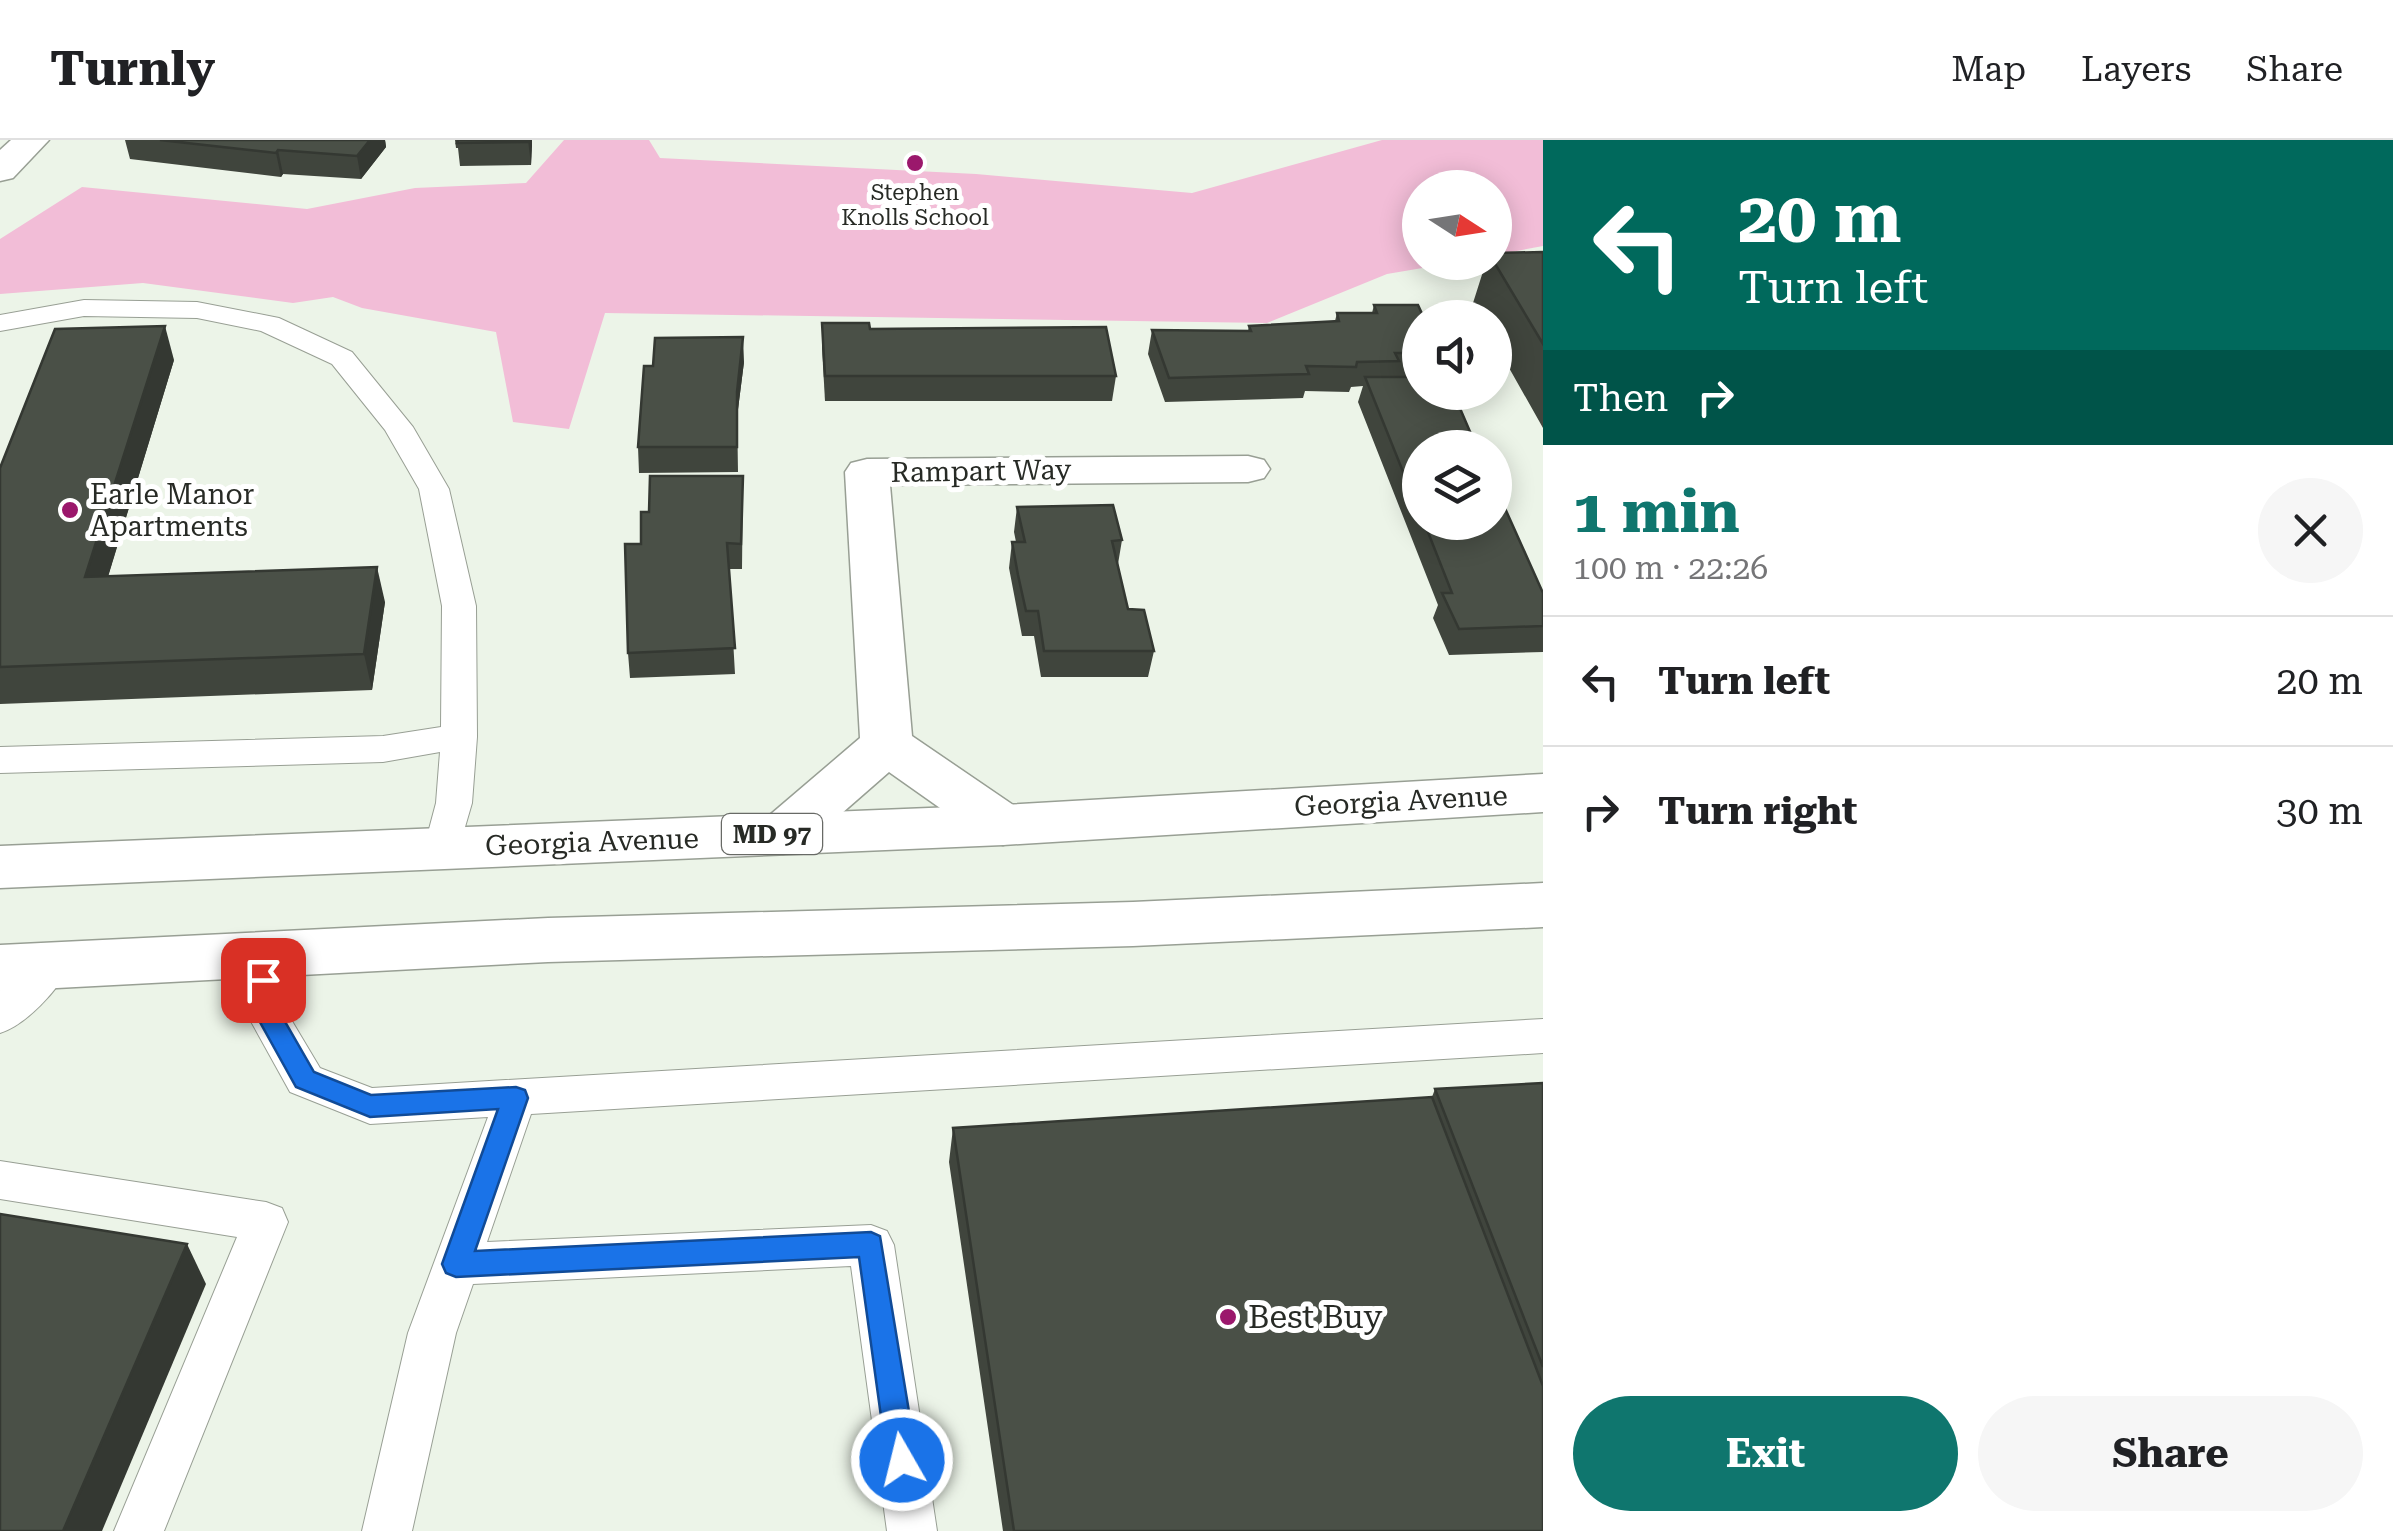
<!DOCTYPE html>
<html lang="en">
<head>
<meta charset="utf-8">
<style>
  :root { --surface:#fff; --page:#f6f6f6; --text:#202124; --muted:#757577; --line:#e0e0e0; --accent:#0f766e }
  body { margin:0; font-family:"Roboto Serif",serif; background:var(--page); color:var(--text); height:100vh; display:flex; flex-direction:column; font-size:38px; white-space:nowrap }
  * { box-sizing:border-box; margin:0 }
  p { font-size:32px; color:var(--muted) }
  .icon { flex:none; width:55px; height:55px; fill:none; stroke:currentColor; stroke-width:2; stroke-linecap:round; stroke-linejoin:round }
  .map { position:relative; flex:1; overflow:hidden }
  .details { display:flex; flex-direction:column; background:var(--surface); width:850px }
  .details>* { flex:none }
  .top-card { background:#00695c; color:#fff; overflow:hidden }
  .needle { width:65px; rotate:102deg }
  .buttons { position:absolute; left:1402px; top:30px; display:grid; gap:20px }
  .buttons a { display:grid; place-items:center; width:110px; height:110px; border-radius:50%; background:var(--surface); box-shadow:0 5px 25px #0003; font-size:50px }
  .pin { position:absolute; display:grid; place-items:center; width:85px; height:85px; color:#fff; margin:-42px; border-radius:20px; box-shadow:0 5px 15px #0006 }
  .me { position:absolute; width:110px; margin:-55px; rotate:352deg; stroke-linejoin:round; filter:drop-shadow(0 0 8px #0008) }
  .turn { display:flex; align-items:center; gap:35px; height:210px; padding:0 30px; font-size:45px }
  .turn .icon { width:130px; height:130px; stroke-width:2.5 }
  .turn b { display:block; font-size:70px; line-height:85px }
  .then { display:flex; align-items:center; height:95px; padding:0 30px; background:#0003; gap:20px; font-size:38px }
  .round { display:grid; place-items:center; flex:none; width:105px; height:105px; border-radius:52px; background:var(--page) }
  .overview { display:flex; align-items:center; justify-content:space-between; height:170px; padding:0 30px }
  h1 { font-size:60px; font-weight:700; line-height:75px; color:var(--accent) }
  .button { display:flex; gap:20px; margin-top:auto; padding:20px 30px }
  .button a { flex:1; height:115px; border-radius:60px; background:var(--accent); color:#fff; font-size:40px; font-weight:700; line-height:115px; text-align:center }
  .button a+a { background:var(--page); color:var(--text) }
  ul { padding:0; list-style:none }
  li { display:flex; align-items:center; gap:30px; height:130px; padding:0 30px; border-top:2px solid var(--line) }
  li div { flex:1 }
  li b { display:block; font-size:38px }
  li em { font-style:normal }
  header { display:flex; align-items:center; gap:60px; box-sizing:border-box; height:140px; padding:0 50px; background:var(--surface); border-bottom:2px solid var(--line) }
  header strong { font-size:48px }
  nav { display:flex; gap:55px; margin-inline-start:auto; font-size:35px }
  main { display:flex; flex:1; min-height:0 }
  .map>svg:first-child { display:block }
</style>
</head>
<body>
<header>
<strong>Turnly</strong>
<nav><a>Map</a><a>Layers</a><a>Share</a></nav>
</header>
<main>
<div class="map">
<svg width="1543" height="1391" viewBox="0 0 1543 1391">
  <rect width="100%" height="100%" fill="#ecf4e8"/>
  <path fill="#f2bdd7" d="M 564,0 L 649,0 L 660,18 L 976,34 L 1192,53 L 1382,0 L 1543,0 L 1543,106 L 1495,115 L 1495,48 L 1420,48 L 1420,122 L 1452,123 L 1387,134 L 1267,183 L 605,173 L 569,289 L 513,282 L 496,192 L 362,168 L 333,157 L 293,163 L 143,143 L 0,154 L 0,99 L 82,47 L 307,69 L 415,48 L 526,43 Z"/>
  <g fill="none" stroke-linecap="round" stroke-linejoin="round">
    <g stroke="#989f94" stroke-width="2">
      <g id="lane">
        <path d="M 84,160 L 197,162 L 279,178 L 352,212 L 413,287 L 449,349 L 476,466 L 477,597 L 472,663 L 456,718 L 443,722 L 430,718 L 424,708 L 436,663 L 440,612 L 383,622 L 0,633 L 0,607 L 383,596 L 441,587 L 442,466 L 419,349 L 385,290 L 332,224 L 261,191 L 197,178 L 84,176 L 0,191 L 0,175 Z"/>
        <path d="M 262,799 L 276,803 L 282,814 L 283,866 L 320,928 L 372,948 L 1543,879 L 1543,913 L 531,974 L 487,1102 L 871,1085 L 887,1091 L 894,1105 L 937,1391 L 887,1391 L 851,1126 L 473,1144 L 456,1193 L 412,1391 L 362,1391 L 408,1193 L 488,977 L 370,984 L 290,952 L 243,867 L 242,814 L 248,803 Z"/>
        <path d="M 51,809 L 65,814 L 71,825 C 58,850 26,885 0,893 L 0,851 L 37,814 Z"/>
        <path d="M 0,1021 L 266,1062 L 282,1068 L 288,1082 L 164,1391 L 114,1391 L 237,1097 L 0,1059 Z"/>
      </g>
    </g>
    <g stroke="#989f94" stroke-width="3">
      <g id="street">
        <path d="M 11,0 L 49,0 L 13,38 L 0,41 L 0,10 Z"/>
        <path d="M 1248,316 L 1264,320 L 1270,329 L 1264,338 L 1248,342 L 890,345 L 912,596 L 1022,671 L 1030,685 L 1022,699 L 1003,705 L 984,699 L 889,632 L 802,708 L 783,714 L 764,708 L 756,694 L 764,680 L 860,598 L 845,332 L 851,323 L 867,319 Z"/>
      </g>
    </g>
    <g stroke="#989f94" stroke-width="3">
      <g id="primary">
        <path d="M 1543,634 L 1543,672 L 1003,705 L 0,748 L 0,706 L 1003,665 Z"/>
        <path d="M 1543,743 L 1543,787 L 1133,806 L 548,822 L 0,851 L 0,805 L 548,778 L 1133,762 Z"/>
      </g>
    </g>
    <use href="#lane" fill="#fff" fill-rule="evenodd"/>
    <use href="#street" fill="#fff" fill-rule="evenodd"/>
    <use href="#primary" fill="#fff" fill-rule="evenodd"/>
  </g>
  <g fill="#40453d">
    <path d="M 125,0 L 385,0 L 386,7 L 361,39 L 283,34 L 281,37 L 130,19 Z"/>
    <path d="M 455,0 L 532,0 L 531,25 L 460,26 L 458,8 L 456,8 Z"/>
    <path d="M 1543,112 L 1543,288 L 1495,203 L 1495,178 L 1481,178 L 1473,163 L 1486,122 L 1494,122 Z"/>
    <path d="M 1374,165 L 1420,178 L 1420,382 L 1495,382 L 1543,453 L 1543,512 L 1449,515 L 1433,478 L 1438,465 L 1358,262 L 1363,246 L 1351,247 L 1349,252 L 1305,251 L 1303,258 L 1165,262 L 1148,214 L 1152,190 L 1248,191 L 1249,186 L 1335,181 L 1337,173 L 1372,173 Z"/>
    <path d="M 822,183 L 870,189 L 1116,236 L 1112,261 L 825,261 L 822,208 Z"/>
    <path d="M 174,220 L 108,436 L 385,462 L 372,550 L 0,564 L 0,328 Z"/>
    <path d="M 744,222 L 737,277 L 738,332 L 639,333 L 638,307 Z"/>
    <path d="M 743,336 L 742,429 L 729,429 L 735,534 L 630,538 L 628,513 L 641,404 L 649,372 Z"/>
    <path d="M 1017,367 L 1122,400 L 1118,424 L 1128,469 L 1154,511 L 1148,537 L 1041,537 L 1034,496 L 1022,496 L 1009,428 L 1012,402 L 1016,402 L 1014,392 Z"/>
    <path d="M 1543,943 L 1543,1391 L 1003,1391 L 949,1022 L 953,988 L 1432,957 L 1435,949 Z"/>
  </g>
  <g fill="#343832">
    <path d="M 370,0 L 385,0 L 386,7 L 361,39 L 357,16 Z"/>
    <path d="M 528,0 L 532,0 L 532,6 L 531,25 Z"/>
    <path d="M 278,10 L 283,34 L 281,37 L 276,13 Z"/>
    <path d="M 165,186 L 174,220 L 97,473 L 85,437 Z"/>
    <path d="M 743,197 L 744,222 L 737,277 L 738,332 L 737,252 Z"/>
    <path d="M 377,427 L 385,462 L 372,550 L 364,514 Z"/>
    <path d="M 187,1104 L 206,1144 L 102,1391 L 63,1391 Z"/>
  </g>
  <g fill="#4a5047" stroke="#343832" stroke-width="2.5">
    <path d="M 160,0 L 370,0 L 357,16 L 278,10 L 276,13 Z"/>
    <path d="M 458,0 L 528,0 L 528,2 L 457,3 Z"/>
    <path d="M 1543,112 L 1543,204 L 1494,122 L 1495,113 Z"/>
    <path d="M 1374,165 L 1418,165 L 1424,178 L 1420,178 L 1420,213 L 1395,213 L 1399,221 L 1357,222 L 1356,227 L 1306,226 L 1309,234 L 1169,238 L 1152,190 L 1251,191 L 1249,186 L 1339,181 L 1337,173 L 1377,173 Z"/>
    <path d="M 822,183 L 869,183 L 870,189 L 1106,187 L 1116,236 L 825,236 Z"/>
    <path d="M 165,186 L 85,437 L 377,427 L 364,514 L 0,527 L 0,328 L 55,189 Z"/>
    <path d="M 743,197 L 737,252 L 737,307 L 638,307 L 644,226 L 653,226 L 655,198 Z"/>
    <path d="M 1365,237 L 1420,237 L 1420,252 L 1453,252 L 1477,308 L 1420,308 L 1420,374 Z"/>
    <path d="M 650,336 L 743,336 L 741,404 L 727,403 L 735,508 L 628,513 L 625,404 L 641,404 L 641,372 L 649,372 Z"/>
    <path d="M 1495,346 L 1543,453 L 1543,486 L 1459,489 L 1442,453 L 1452,453 L 1424,382 L 1495,382 Z"/>
    <path d="M 1113,365 L 1122,400 L 1112,401 L 1128,469 L 1144,470 L 1154,511 L 1044,511 L 1038,471 L 1026,471 L 1018,435 L 1012,402 L 1025,402 L 1017,367 Z"/>
    <path d="M 1543,943 L 1543,1227 L 1435,949 Z"/>
    <path d="M 1432,957 L 1543,1246 L 1543,1391 L 1014,1391 L 953,988 Z"/>
    <path d="M 0,1074 L 187,1104 L 63,1391 L 0,1391 Z"/>
  </g>
  <path fill="#1a73e8" stroke="#114b97" stroke-width="2.5" d="M 263,831 L 271,834 L 276,866 L 314,932 L 371,955 L 516,947 L 525,950 L 528,958 L 475,1111 L 871,1092 L 880,1096 L 917,1320 L 912,1330 L 902,1334 L 891,1330 L 887,1320 L 859,1117 L 456,1137 L 446,1133 L 442,1124 L 498,969 L 370,977 L 296,947 L 251,866 L 254,834 Z"/>
  <g fill="#9b186c" stroke="#fff" stroke-width="4">
    <circle cx="915" cy="23" r="10"/>
    <circle cx="70" cy="370" r="10"/>
    <circle cx="1228" cy="1177" r="10"/>
  </g>
  <g text-anchor="middle" dominant-baseline="central" stroke-width="10" stroke-linejoin="round" paint-order="stroke">
    <g font-size="22" fill="#272a25" stroke="#fff">
      <text x="915" y="52">Stephen<tspan x="915" dy="25">Knolls School</tspan></text>
    </g>
    <rect fill="#fff" stroke="#686a66" stroke-width="2.5" x="722" y="674" width="100" height="40" rx="8"/>
    <g font-size="25" font-weight="bold" fill="#272a25">
      <text x="772" y="694">MD 97</text>
    </g>
    <g font-size="28" fill="#272a25" stroke="#fff">
      <text transform="translate(981 331) rotate(-1)">Rampart Way</text>
      <text transform="translate(1401 661) rotate(-3)">Georgia Avenue</text>
      <text transform="translate(592 702) rotate(-2)">Georgia Avenue</text>
    </g>
    <g font-size="28" fill="#272a25" stroke="#fff" text-anchor="start">
      <text x="90" y="354">Earle Manor<tspan x="90" dy="32">Apartments</tspan></text>
    </g>
    <g font-size="32" fill="#272a25" stroke="#fff" text-anchor="start">
      <text x="1248" y="1177">Best Buy</text>
    </g>
  </g>
</svg>
<div class="buttons">
<a><svg class="needle" viewBox="-14 -14 28 28"><path d="M0-13l5 13h-10z" fill="#e53935"/><path d="M0 13l5-13h-10z" fill="#757577"/></svg></a>
<a><svg class="icon" aria-label="sound" viewBox="0 0 24 24"><path d="M4 9h4l5-4v14l-5-4H4zM17 9q2 3 0 6"/></svg></a>
<a><svg class="icon" aria-label="layers" viewBox="0 0 24 24"><path d="M12 4l9 5-9 5-9-5zM3 14l9 5 9-5"/></svg></a>
</div>
<div class="pin" style="left:263px;top:840px;background:#d93025"><svg class="icon" aria-label="arrive" viewBox="0 0 24 24"><path d="M6 21V4h12l-3 4 3 4H6"/></svg></div>
<svg class="me" style="left:902px;top:1320px" viewBox="-20 -20 40 40"><circle r="17" fill="#1a73e8" stroke="#fff" stroke-width="3"/><path d="M0-11L8 9 0 5-8 9z" fill="#fff"/></svg>
</div>
<section class="details">
<div class="top-card">
<div class="turn"><svg class="icon" aria-label="left" viewBox="0 0 24 24"><path d="M17 20v-9H6M10 6l-5 5 5 5"/></svg><div><b>20 m</b>Turn left</div></div>
<div class="then">Then<svg class="icon" aria-label="right" viewBox="0 0 24 24"><path d="M7 20v-9h11M14 6l5 5-5 5"/></svg></div>
</div>
<div class="overview"><div><h1>1 min</h1><p>100 m · 22:26</p></div><a class="round"><svg class="icon" aria-label="close" viewBox="0 0 24 24"><path d="M6 6l12 12M18 6L6 18"/></svg></a></div>
<ul>
<li><svg class="icon" aria-label="left" viewBox="0 0 24 24"><path d="M17 20v-9H6M10 6l-5 5 5 5"/></svg><div><b>Turn left</b></div><em>20 m</em></li>
<li><svg class="icon" aria-label="right" viewBox="0 0 24 24"><path d="M7 20v-9h11M14 6l5 5-5 5"/></svg><div><b>Turn right</b></div><em>30 m</em></li>
</ul>
<div class="button"><a>Exit</a><a>Share</a></div>
</section>
</main>
</body>
</html>
